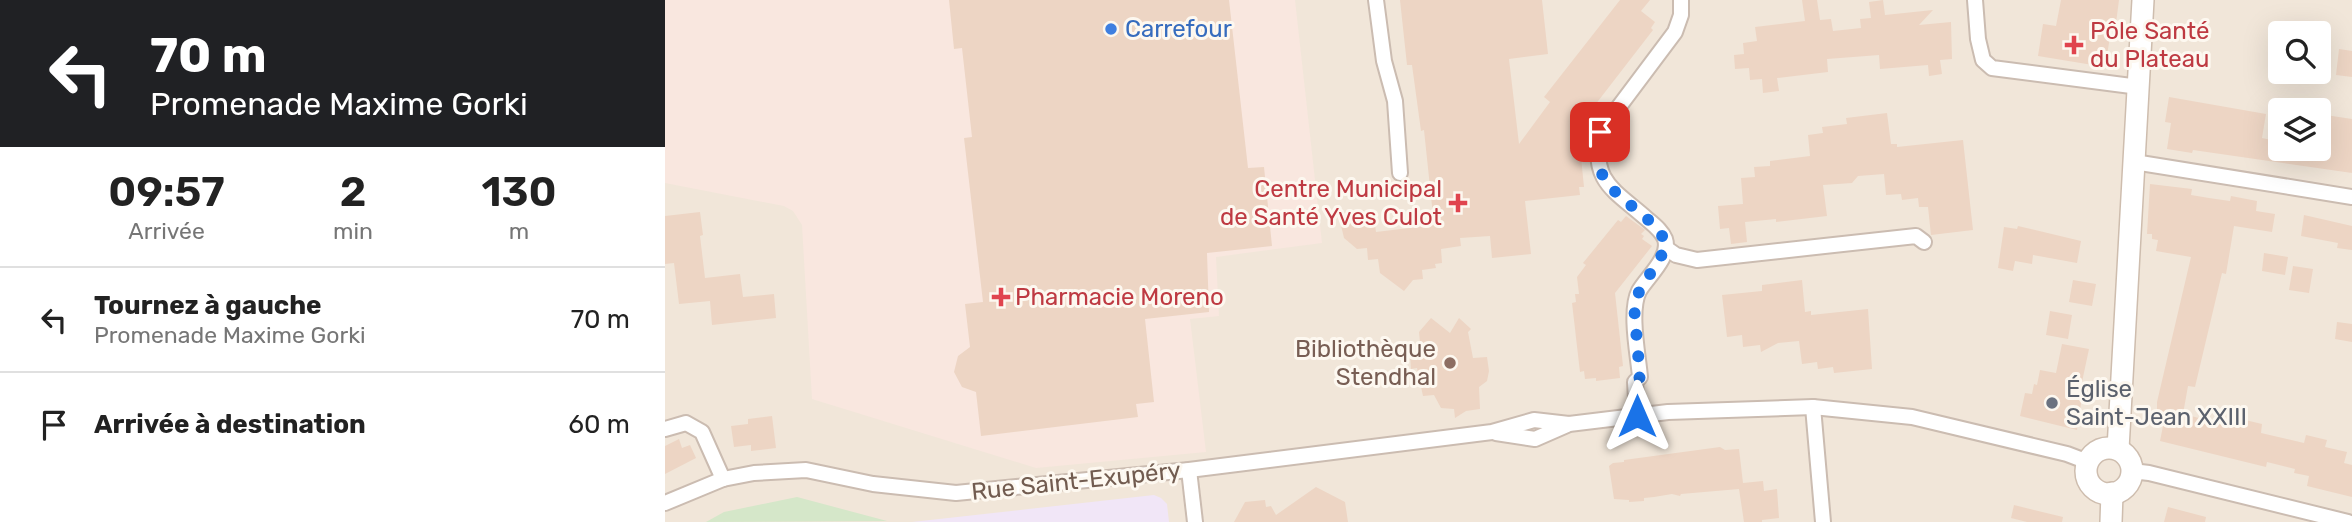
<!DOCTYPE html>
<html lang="fr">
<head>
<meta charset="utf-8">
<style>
  :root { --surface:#fff; --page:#f6f6f6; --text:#222; --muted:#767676; --line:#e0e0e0 }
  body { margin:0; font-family:Rubik,sans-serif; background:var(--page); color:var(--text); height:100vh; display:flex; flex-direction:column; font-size:26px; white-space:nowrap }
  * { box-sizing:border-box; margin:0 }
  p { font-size:23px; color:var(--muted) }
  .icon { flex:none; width:38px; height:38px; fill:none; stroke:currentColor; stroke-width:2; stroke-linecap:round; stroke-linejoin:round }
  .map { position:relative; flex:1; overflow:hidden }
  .panel { display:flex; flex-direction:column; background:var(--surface); width:665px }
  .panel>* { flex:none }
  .hud { background:#202124; color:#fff; overflow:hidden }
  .tools { position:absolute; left:1603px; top:21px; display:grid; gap:14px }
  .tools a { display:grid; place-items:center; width:63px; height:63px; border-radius:7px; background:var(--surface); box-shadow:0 7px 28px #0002; font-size:35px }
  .pin { position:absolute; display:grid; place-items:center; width:60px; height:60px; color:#fff; margin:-30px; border-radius:14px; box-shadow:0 4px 10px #0006 }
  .me { position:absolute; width:77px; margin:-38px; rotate:0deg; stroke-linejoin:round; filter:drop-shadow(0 0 5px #0008) }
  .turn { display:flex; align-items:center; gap:24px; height:147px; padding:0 35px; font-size:32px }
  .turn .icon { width:91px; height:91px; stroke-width:2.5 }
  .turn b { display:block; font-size:49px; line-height:60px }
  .eta { display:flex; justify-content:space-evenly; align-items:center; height:119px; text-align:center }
  .eta b { font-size:42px; font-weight:600; line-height:49px }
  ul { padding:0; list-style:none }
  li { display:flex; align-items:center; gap:21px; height:105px; padding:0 35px; border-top:2px solid var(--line) }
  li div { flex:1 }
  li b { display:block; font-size:26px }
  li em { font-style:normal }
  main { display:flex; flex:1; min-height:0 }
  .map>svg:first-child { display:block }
</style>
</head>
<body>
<main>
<section class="panel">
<div class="hud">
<div class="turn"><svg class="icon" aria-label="left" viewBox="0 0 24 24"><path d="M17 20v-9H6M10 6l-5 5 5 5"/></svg><div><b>70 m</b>Promenade Maxime Gorki</div></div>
</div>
<div class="eta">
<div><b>09:57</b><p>Arrivée</p></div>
<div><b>2</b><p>min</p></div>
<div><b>130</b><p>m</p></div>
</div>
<ul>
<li><svg class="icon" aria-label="left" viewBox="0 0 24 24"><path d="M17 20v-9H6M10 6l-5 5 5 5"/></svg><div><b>Tournez à gauche</b><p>Promenade Maxime Gorki</p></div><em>70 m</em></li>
<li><svg class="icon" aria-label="arrive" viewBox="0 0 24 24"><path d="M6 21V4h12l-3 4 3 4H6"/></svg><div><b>Arrivée à destination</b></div><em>60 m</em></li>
</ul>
</section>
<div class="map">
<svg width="1687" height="522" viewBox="0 0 1687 522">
  <rect width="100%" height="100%" fill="#faf4ea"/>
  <path fill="#f1e6d9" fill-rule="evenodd" d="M 0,0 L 1687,0 L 1687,522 L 0,522 ZM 1615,33 L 1654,33 L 1654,72 L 1615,72 ZM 1615,110 L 1654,110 L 1654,149 L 1615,149 Z"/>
  <path fill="#f9e7df" d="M 0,0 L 630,0 L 657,243 L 551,257 L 554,316 L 525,319 L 541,452 L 371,468 L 147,399 L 137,225 L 128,211 L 119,206 L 0,183 Z"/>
  <path fill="#f1e6f7" d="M 489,495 L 496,498 L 502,504 L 504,522 L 247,522 Z"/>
  <path fill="#d5e7c9" d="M 132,497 L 222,521 L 41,522 L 59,512 Z"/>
  <g fill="#edd5c4">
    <path d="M 284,0 L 564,0 L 583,168 L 599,167 L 607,246 L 542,253 L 544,312 L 480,319 L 489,402 L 471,404 L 473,417 L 316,436 L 311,392 L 297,387 L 289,372 L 293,356 L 305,347 L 300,304 L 318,302 L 299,138 L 307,137 L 297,48 L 289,49 Z"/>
    <path d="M 735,0 L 877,0 L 883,54 L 844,59 L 854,144 L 885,102 L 879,97 L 955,0 L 985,0 L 976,11 L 990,22 L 986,28 L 988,30 L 920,118 L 912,118 L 919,187 L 914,187 L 915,195 L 860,201 L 866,254 L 827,258 L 825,236 L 795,238 L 796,246 L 776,249 L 777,263 L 770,264 L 771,268 L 757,270 L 758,279 L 748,280 L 739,291 L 715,273 L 713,259 L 703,260 L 702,248 L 692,249 L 679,238 L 674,217 L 679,212 L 698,210 L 709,218 L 711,232 L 769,225 L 759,130 L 756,131 L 747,65 L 742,65 Z"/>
    <path d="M 1137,0 L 1152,0 L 1155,20 L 1166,19 L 1168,31 L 1196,28 L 1195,19 L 1206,18 L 1204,2 L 1218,0 L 1220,15 L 1268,10 L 1254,25 L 1286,22 L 1287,59 L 1275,60 L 1277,74 L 1264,76 L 1263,65 L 1215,69 L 1214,55 L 1162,59 L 1163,72 L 1112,78 L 1114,91 L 1098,93 L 1097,79 L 1085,80 L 1084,68 L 1070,69 L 1069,55 L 1079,54 L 1078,43 L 1092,41 L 1090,27 L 1140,21 Z"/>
    <path d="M 1396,0 L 1454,0 L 1450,31 L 1446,31 L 1440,67 L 1373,56 L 1378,24 L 1391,26 Z"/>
    <path d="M 1674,49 L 1687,51 L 1687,77 L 1671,75 Z"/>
    <path d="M 1504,97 L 1601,114 L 1597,138 L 1611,141 L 1611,144 L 1615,145 L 1615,149 L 1654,149 L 1654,114 L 1687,119 L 1687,173 L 1528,150 L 1527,153 L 1502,149 L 1506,123 L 1500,122 Z"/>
    <path d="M 1222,113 L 1226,144 L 1232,144 L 1232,147 L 1298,140 L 1308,230 L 1266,235 L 1263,207 L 1254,207 L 1253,198 L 1237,200 L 1236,194 L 1221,195 L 1219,174 L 1193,176 L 1187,183 L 1158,185 L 1162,216 L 1111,222 L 1111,219 L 1080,222 L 1082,242 L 1066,244 L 1064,228 L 1055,229 L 1053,206 L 1078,204 L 1076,178 L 1090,177 L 1089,167 L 1105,166 L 1105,161 L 1145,156 L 1143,135 L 1158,133 L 1157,127 L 1182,124 L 1181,118 Z"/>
    <path d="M 1485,184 L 1527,189 L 1526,195 L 1544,198 L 1565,201 L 1566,196 L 1592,201 L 1591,211 L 1610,214 L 1607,232 L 1569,226 L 1561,274 L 1557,273 L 1530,387 L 1523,386 L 1518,414 L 1574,428 L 1576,419 L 1597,424 L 1596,433 L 1639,443 L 1641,435 L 1662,440 L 1660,447 L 1682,452 L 1679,463 L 1687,465 L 1687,497 L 1642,486 L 1644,476 L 1629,473 L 1630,469 L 1602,462 L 1601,467 L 1495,441 L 1498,426 L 1492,424 L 1492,402 L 1526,257 L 1491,251 L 1493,240 L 1487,239 L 1487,234 L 1482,234 Z"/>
    <path d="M 35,212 L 38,235 L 35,236 L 40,278 L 75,274 L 78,297 L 109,294 L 111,318 L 47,325 L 45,301 L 14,304 L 9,263 L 0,264 L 0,216 Z"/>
    <path d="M 1639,215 L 1687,226 L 1687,250 L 1672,248 L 1673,243 L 1636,236 Z"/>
    <path d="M 961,216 L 980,230 L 976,234 L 979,236 L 977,239 L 987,246 L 950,293 L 958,366 L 954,367 L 955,378 L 931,381 L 931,378 L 920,379 L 919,371 L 915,372 L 907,303 L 911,302 L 910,294 L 914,294 L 912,277 L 921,265 L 918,263 L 953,220 L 956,222 Z"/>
    <path d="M 1353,226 L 1416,241 L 1412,263 L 1368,255 L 1367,264 L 1350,261 L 1348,271 L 1333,268 L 1339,227 L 1352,229 Z"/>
    <path d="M 1599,253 L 1623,257 L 1620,275 L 1597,271 Z"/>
    <path d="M 1628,266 L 1648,269 L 1644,293 L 1624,290 Z"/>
    <path d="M 1137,280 L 1140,312 L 1146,311 L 1146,315 L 1203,309 L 1207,369 L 1169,373 L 1168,367 L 1153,369 L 1152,362 L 1137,364 L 1134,341 L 1113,343 L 1096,352 L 1095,345 L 1078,347 L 1077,335 L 1062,337 L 1057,295 L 1097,291 L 1097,285 Z"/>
    <path d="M 1408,280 L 1431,284 L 1427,306 L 1404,302 Z"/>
    <path d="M 1385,311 L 1407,315 L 1403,339 L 1381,335 Z"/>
    <path d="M 766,318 L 785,333 L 794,318 L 806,329 L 803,332 L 808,358 L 822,357 L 824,371 L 822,381 L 814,387 L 815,409 L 801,411 L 790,418 L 789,409 L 776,408 L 769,395 L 758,396 L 752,368 L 746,369 L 745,354 L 756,353 L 754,332 Z"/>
    <path d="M 1672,322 L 1687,324 L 1687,342 L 1670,339 Z"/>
    <path d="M 1397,344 L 1424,349 L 1414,396 L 1417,397 L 1412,430 L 1355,416 L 1360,393 L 1367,394 L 1369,384 L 1372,385 L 1375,370 L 1391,373 Z"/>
    <path d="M 107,416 L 111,448 L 86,451 L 86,445 L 69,447 L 66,426 L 83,424 L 83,419 Z"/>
    <path d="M 14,439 L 17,448 L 25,445 L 31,458 L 0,474 L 0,446 Z"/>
    <path d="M 1055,447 L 1060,450 L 1074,449 L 1078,483 L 1098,481 L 1099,491 L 1112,489 L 1114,518 L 1097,520 L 1097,522 L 1079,522 L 1074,489 L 1016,494 L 1015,496 L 1007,494 L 989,497 L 979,498 L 979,501 L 964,502 L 964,500 L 949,499 L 944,466 L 948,463 L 959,462 L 959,460 Z"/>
    <path d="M 651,487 L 680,502 L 683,522 L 569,522 L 580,502 L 600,500 L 601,507 L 606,506 L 611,515 Z"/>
    <path d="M 1349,505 L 1398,517 L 1397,522 L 1362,522 L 1346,518 Z"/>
    <path d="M 1503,507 L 1541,517 L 1540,522 L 1499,522 Z"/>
  </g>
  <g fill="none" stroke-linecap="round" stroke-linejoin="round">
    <g stroke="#cbbcb1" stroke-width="18">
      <g id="street">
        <path d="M 711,0 L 719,61 L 730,101 L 735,173"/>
        <path d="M 1310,0 L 1313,39 L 1318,60 L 1327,68 L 1474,87"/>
        <path d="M 1469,162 L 1687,197"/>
        <path d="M 1001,248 L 1011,255 L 1032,260 L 1251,236 L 1259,242"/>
        <path d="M 1148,407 L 1158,522"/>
        <path d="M 972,416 L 970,382 L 975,377 C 973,354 964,311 974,291 C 982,277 1006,257 1000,239 C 997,231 989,225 982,219 C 948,189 926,182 935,132 L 1010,32 L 1016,15 L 1016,0"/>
        <path d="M 0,429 L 21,423 L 37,432 L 58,479"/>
        <path d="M 831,433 L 870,439 L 902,425"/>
        <path d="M 524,470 L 530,522"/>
        <path d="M 1467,471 L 1484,473 L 1683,522"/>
        <path d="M 0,503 L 58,479 L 89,473 L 141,470 L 208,484 L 291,493 L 524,470 L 827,432 L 869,420 L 904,424 L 1003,412 L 1148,407 L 1247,417 L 1402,454 L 1423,462"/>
      </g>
    </g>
    <g stroke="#cebdae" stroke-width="24">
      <g id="secondary">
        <circle cx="1444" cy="471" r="23"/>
        <path d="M 1453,449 L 1478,0"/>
        <path d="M 1446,522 L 1447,493"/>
      </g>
    </g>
    <use href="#street" stroke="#fff" stroke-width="14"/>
    <use href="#secondary" stroke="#fff" stroke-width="21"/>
  </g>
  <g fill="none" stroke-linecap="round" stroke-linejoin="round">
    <path stroke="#1a73e8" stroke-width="12" stroke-dasharray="0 21.6" d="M 935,132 C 926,180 946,188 980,217 C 991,227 999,234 1001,248 L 974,292 L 969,306 L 975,377 L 971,382 L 972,416"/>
  </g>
  <circle fill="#3f7fe0" stroke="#fdf8f0" stroke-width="2.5" cx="446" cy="29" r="7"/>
  <g fill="#e0444e" stroke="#fdf8f0" stroke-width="2.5">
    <path d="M1405.5 34.5h7v7h7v7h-7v7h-7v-7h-7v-7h7z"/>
    <path d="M789.5 192.5h7v7h7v7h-7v7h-7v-7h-7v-7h7z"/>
    <path d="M332.5 286.5h7v7h7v7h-7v7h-7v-7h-7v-7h7z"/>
  </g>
  <circle fill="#8d6e63" stroke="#fdf8f0" stroke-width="2.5" cx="785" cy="363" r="7"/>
  <circle fill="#6b7280" stroke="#fdf8f0" stroke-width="2.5" cx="1387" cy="403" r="7"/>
  <g text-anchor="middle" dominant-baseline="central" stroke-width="6" stroke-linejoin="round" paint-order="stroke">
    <g font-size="24" fill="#366cbe" stroke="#fdf8f0" text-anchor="start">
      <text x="460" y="29">Carrefour</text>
    </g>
    <g font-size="24" fill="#be3a42" stroke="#fdf8f0" text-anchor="start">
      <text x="1425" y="31">Pôle Santé<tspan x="1425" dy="28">du Plateau</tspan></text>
      <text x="777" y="189" text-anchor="end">Centre Municipal<tspan x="777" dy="28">de Santé Yves Culot</tspan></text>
      <text x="350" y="297">Pharmacie Moreno</text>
    </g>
    <g font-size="24" fill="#785e54" stroke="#fdf8f0" text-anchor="end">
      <text x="771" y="349">Bibliothèque<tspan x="771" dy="28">Stendhal</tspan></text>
    </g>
    <g font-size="24" fill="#5b616d" stroke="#fdf8f0" text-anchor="start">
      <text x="1401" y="389">Église<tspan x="1401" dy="28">Saint-Jean XXIII</tspan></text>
    </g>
    <g font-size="24" fill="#725c50" stroke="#fdf8f0">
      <text transform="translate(411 481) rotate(-6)">Rue Saint-Exupéry</text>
    </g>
  </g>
</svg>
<div class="tools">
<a><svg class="icon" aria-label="search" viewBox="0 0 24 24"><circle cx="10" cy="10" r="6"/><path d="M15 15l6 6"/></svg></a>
<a><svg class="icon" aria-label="layers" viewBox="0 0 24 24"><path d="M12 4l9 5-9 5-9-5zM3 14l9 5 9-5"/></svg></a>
</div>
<div class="pin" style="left:935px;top:132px;background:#d93025"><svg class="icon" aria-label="arrive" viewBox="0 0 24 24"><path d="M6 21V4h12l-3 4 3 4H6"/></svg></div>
<svg class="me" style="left:972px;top:416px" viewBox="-20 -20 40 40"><path d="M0-17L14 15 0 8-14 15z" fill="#1a73e8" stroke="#fff" stroke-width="4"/></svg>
</div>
</main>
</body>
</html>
